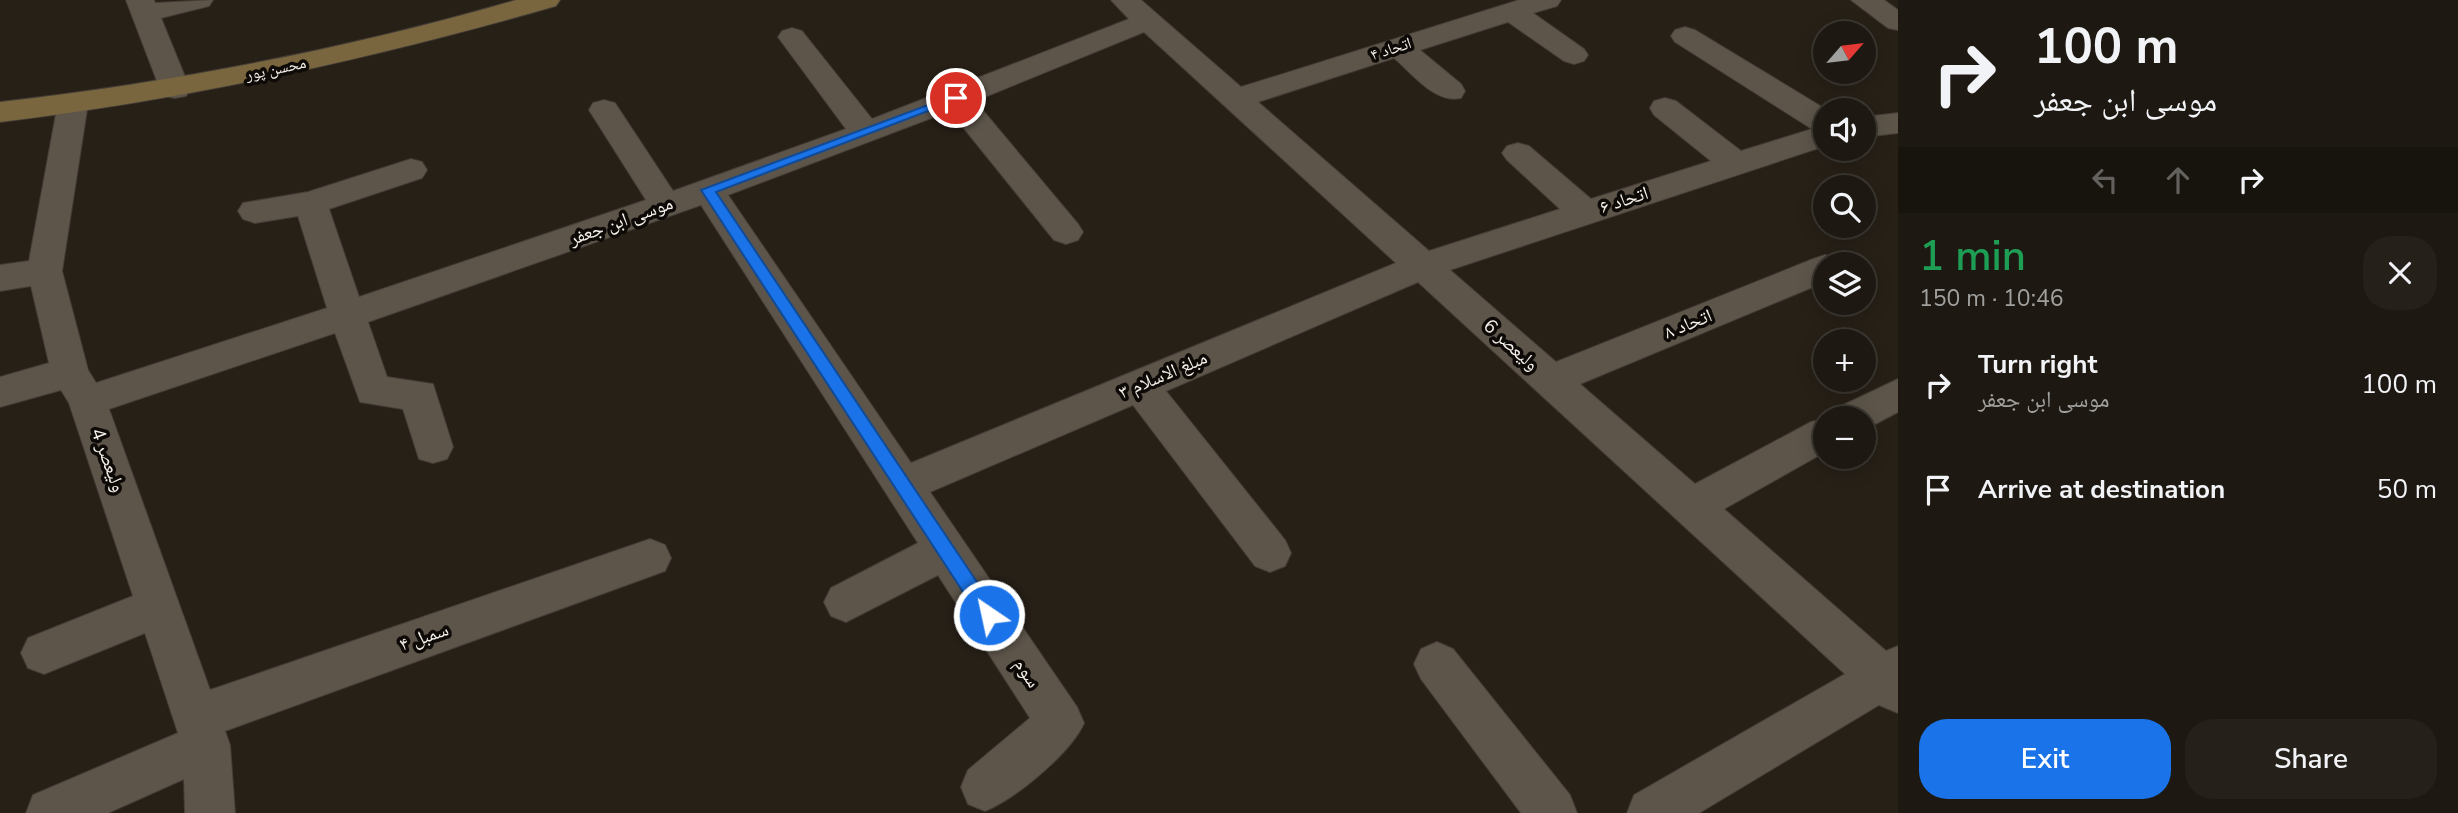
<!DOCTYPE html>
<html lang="en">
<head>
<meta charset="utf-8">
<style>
  :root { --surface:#1d1811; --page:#25211a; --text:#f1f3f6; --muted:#a0a09f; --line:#3b3731; --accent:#1a73e8 }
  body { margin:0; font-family:"Nunito Sans","Noto Naskh Arabic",sans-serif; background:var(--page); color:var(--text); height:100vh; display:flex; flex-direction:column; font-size:26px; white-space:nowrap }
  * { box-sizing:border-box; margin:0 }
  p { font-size:23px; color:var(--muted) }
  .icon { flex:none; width:38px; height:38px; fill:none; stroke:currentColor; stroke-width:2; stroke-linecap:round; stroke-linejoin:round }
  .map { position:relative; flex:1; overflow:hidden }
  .sheet { display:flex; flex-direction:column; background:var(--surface); width:560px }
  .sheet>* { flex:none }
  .hud { background:#1d1811; color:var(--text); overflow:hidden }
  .needle { width:46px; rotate:62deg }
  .controls { position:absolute; left:1813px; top:21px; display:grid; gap:14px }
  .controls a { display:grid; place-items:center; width:63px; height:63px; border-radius:50%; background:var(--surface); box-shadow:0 4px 18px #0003,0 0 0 2px var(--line); font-size:35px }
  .pin { position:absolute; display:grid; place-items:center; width:60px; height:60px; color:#fff; margin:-30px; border:4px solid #fff; border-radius:50%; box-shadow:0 2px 7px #0007 }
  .me { position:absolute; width:77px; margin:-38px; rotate:326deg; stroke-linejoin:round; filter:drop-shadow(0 0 5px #0008) }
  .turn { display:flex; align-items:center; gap:24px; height:147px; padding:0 21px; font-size:32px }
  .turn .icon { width:91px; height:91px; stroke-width:2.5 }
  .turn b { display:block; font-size:49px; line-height:60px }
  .lanes { display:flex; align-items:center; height:66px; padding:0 21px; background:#0003; justify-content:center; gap:35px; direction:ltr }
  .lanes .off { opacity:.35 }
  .round { display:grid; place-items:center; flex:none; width:74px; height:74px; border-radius:28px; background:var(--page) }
  .overview { display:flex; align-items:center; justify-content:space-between; height:119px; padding:0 21px }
  h1 { font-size:42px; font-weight:600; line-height:52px; color:#1e9e55 }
  .button { display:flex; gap:14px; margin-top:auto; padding:14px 21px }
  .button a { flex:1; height:80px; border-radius:28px; background:var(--accent); color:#fff; font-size:28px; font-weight:600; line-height:80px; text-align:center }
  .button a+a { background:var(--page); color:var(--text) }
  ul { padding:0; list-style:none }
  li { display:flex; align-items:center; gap:21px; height:105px; padding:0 21px }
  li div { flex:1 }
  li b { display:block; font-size:26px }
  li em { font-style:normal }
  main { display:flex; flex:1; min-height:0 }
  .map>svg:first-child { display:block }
</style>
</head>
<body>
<main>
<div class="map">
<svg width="1898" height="813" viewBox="0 0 1898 813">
  <rect width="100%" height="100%" fill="#272017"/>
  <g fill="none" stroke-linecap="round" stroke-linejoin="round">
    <g stroke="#433d36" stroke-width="2">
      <g id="minor">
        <path d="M 126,0 L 154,0 L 155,3 L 213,0 L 209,6 L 161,18 L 190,89 L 186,96 L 175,98 L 164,96 L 160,89 Z"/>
        <path d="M 1111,0 L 1141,0 L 1241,87 L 1519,0 L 1561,0 L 1557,6 L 1533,13 L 1584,49 L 1588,55 L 1584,61 L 1574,64 L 1564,61 L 1508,22 L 1420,50 L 1461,84 L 1465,91 L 1461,98 C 1435,104 1413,74 1394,58 L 1258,102 L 1429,251 L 1560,209 L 1507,160 L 1502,153 L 1507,146 L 1518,143 L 1529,146 L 1591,199 L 1711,161 L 1654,115 L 1650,108 L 1654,101 L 1665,98 L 1676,101 L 1741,151 L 1812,129 L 1675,42 L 1671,36 L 1675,30 L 1685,27 L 1695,30 L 1827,110 L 1825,146 L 1450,270 L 1556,362 L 1813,259 L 1825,255 L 1837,259 L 1840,264 L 1825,264 L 1825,282 L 1580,384 L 1695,484 L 1811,422 L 1829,418 L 1825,418 L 1825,452 L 1724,509 L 1886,651 L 1898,646 L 1898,713 L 1879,705 L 1699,813 L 1627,813 L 1634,795 L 1845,674 L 1418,282 L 1166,391 L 1285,540 L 1291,553 L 1285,566 L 1270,572 L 1255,566 L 1133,405 L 930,492 L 1077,707 L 1084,723 C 1071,753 1015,799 985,811 L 968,804 L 961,787 L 968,770 L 1030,718 L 938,575 L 846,622 L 831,616 L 824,602 L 831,588 L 918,543 L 701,205 L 368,322 L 387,377 L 433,384 L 453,447 L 447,459 L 433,463 L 419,459 L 403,409 L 360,402 L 335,333 L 109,409 L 210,690 L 650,539 L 665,545 L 671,558 L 665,571 L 225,731 L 230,745 L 235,813 L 185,813 L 184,779 L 108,813 L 26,813 L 33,795 L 178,733 L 145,633 L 44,674 L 28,668 L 21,653 L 28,638 L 133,596 L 69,403 L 61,390 L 0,407 L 0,377 L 49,363 L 31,286 L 0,291 L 0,265 L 29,261 L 58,103 L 62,96 L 73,93 L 84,96 L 88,103 L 62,271 L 88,370 L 96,383 L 327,308 L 298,216 L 255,223 L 243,219 L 238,211 L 243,203 L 308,192 L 411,159 L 422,162 L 427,170 L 422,178 L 329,209 L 359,297 L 646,200 L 589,110 L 593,103 L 604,100 L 615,103 L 673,191 L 846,129 L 778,37 L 782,31 L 792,28 L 802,31 L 872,119 L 1129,19 ZM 1144,32 L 1396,263 L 911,463 L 728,195 L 950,111 L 1054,240 L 1066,244 L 1078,240 L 1083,232 L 1078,224 L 975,101 Z"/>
        <path d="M 1851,0 L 1884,0 L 1898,10 L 1898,30 L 1888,28 Z"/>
        <path d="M 1898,113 L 1898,133 L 1864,137 L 1864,117 Z"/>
        <path d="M 1898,379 L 1898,412 L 1864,430 L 1864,418 L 1834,418 L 1839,407 Z"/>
        <path d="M 1437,642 L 1453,649 L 1570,795 L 1577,813 L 1521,813 L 1421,679 L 1414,664 L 1421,649 Z"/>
      </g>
    </g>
    <g stroke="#433d36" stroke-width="2">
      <path id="secondary" d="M 516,0 L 560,0 L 556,6 C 373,59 189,99 0,122 L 0,102 C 175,82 347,49 516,0 Z"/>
    </g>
    <use href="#minor" fill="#5d554a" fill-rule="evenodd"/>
    <use href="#secondary" fill="#79663f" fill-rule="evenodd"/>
  </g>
  <path fill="#1a73e8" stroke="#114b97" stroke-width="2" d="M 952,96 L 962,98 L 716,192 L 995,609 L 998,615 L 995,621 L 989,624 L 982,621 L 701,190 Z"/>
  <g text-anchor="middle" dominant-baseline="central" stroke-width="7" stroke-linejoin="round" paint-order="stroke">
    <g font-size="16" fill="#f6f0ea" stroke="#0e0a07">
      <text transform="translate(1391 49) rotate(-18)">اتحاد ۴</text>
      <text transform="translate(276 69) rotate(-12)">محسن پور</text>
    </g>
    <g font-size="19" fill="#f6f0ea" stroke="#0e0a07">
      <text transform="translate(1624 200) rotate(-18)">اتحاد ۶</text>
      <text transform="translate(621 221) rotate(-20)">موسی ابن جعفر</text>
      <text transform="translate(1688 324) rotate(-22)">اتحاد ۸</text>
      <text transform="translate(1511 345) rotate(42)">ولیعصر 6</text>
      <text transform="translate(1163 375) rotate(-23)">مبلغ الاسلام ۳</text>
      <text transform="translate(108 460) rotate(70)">ولیعصر 4</text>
      <text transform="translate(424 637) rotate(-19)">سمبل ۴</text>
      <text transform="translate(1027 673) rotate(56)">سوم</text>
    </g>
  </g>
</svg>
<div class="controls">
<a><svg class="needle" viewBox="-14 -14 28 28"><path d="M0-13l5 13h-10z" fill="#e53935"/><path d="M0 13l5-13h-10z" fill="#a0a09f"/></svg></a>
<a><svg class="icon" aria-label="sound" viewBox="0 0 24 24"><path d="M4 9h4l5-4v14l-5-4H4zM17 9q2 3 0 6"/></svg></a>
<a><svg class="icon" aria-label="search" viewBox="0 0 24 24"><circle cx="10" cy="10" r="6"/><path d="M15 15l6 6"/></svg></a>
<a><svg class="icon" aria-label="layers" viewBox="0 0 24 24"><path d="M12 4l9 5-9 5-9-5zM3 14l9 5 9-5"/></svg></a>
<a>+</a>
<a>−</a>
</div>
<div class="pin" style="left:956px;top:98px;background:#d93025"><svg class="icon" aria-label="arrive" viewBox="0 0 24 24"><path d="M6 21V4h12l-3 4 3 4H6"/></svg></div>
<svg class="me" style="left:989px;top:615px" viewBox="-20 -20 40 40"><circle r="17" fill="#1a73e8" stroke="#fff" stroke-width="3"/><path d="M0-11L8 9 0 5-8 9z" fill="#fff"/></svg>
</div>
<section class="sheet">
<div class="hud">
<div class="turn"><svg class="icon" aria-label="right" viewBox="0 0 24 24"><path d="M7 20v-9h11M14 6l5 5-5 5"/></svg><div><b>100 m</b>موسی ابن جعفر</div></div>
<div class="lanes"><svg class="icon off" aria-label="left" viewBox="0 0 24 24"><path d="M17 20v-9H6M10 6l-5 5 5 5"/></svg><svg class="icon off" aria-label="ahead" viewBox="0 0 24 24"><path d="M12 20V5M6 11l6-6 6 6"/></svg><svg class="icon" aria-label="right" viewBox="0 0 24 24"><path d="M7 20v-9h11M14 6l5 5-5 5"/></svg></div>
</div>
<div class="overview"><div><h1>1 min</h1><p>150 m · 10:46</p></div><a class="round"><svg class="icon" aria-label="close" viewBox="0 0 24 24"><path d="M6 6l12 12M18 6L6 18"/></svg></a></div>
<ul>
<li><svg class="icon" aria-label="right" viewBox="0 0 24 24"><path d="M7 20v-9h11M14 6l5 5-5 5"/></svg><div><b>Turn right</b><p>موسی ابن جعفر</p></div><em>100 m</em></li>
<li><svg class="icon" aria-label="arrive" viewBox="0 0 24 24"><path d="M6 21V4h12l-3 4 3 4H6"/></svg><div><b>Arrive at destination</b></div><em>50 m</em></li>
</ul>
<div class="button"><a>Exit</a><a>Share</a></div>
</section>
</main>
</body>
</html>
